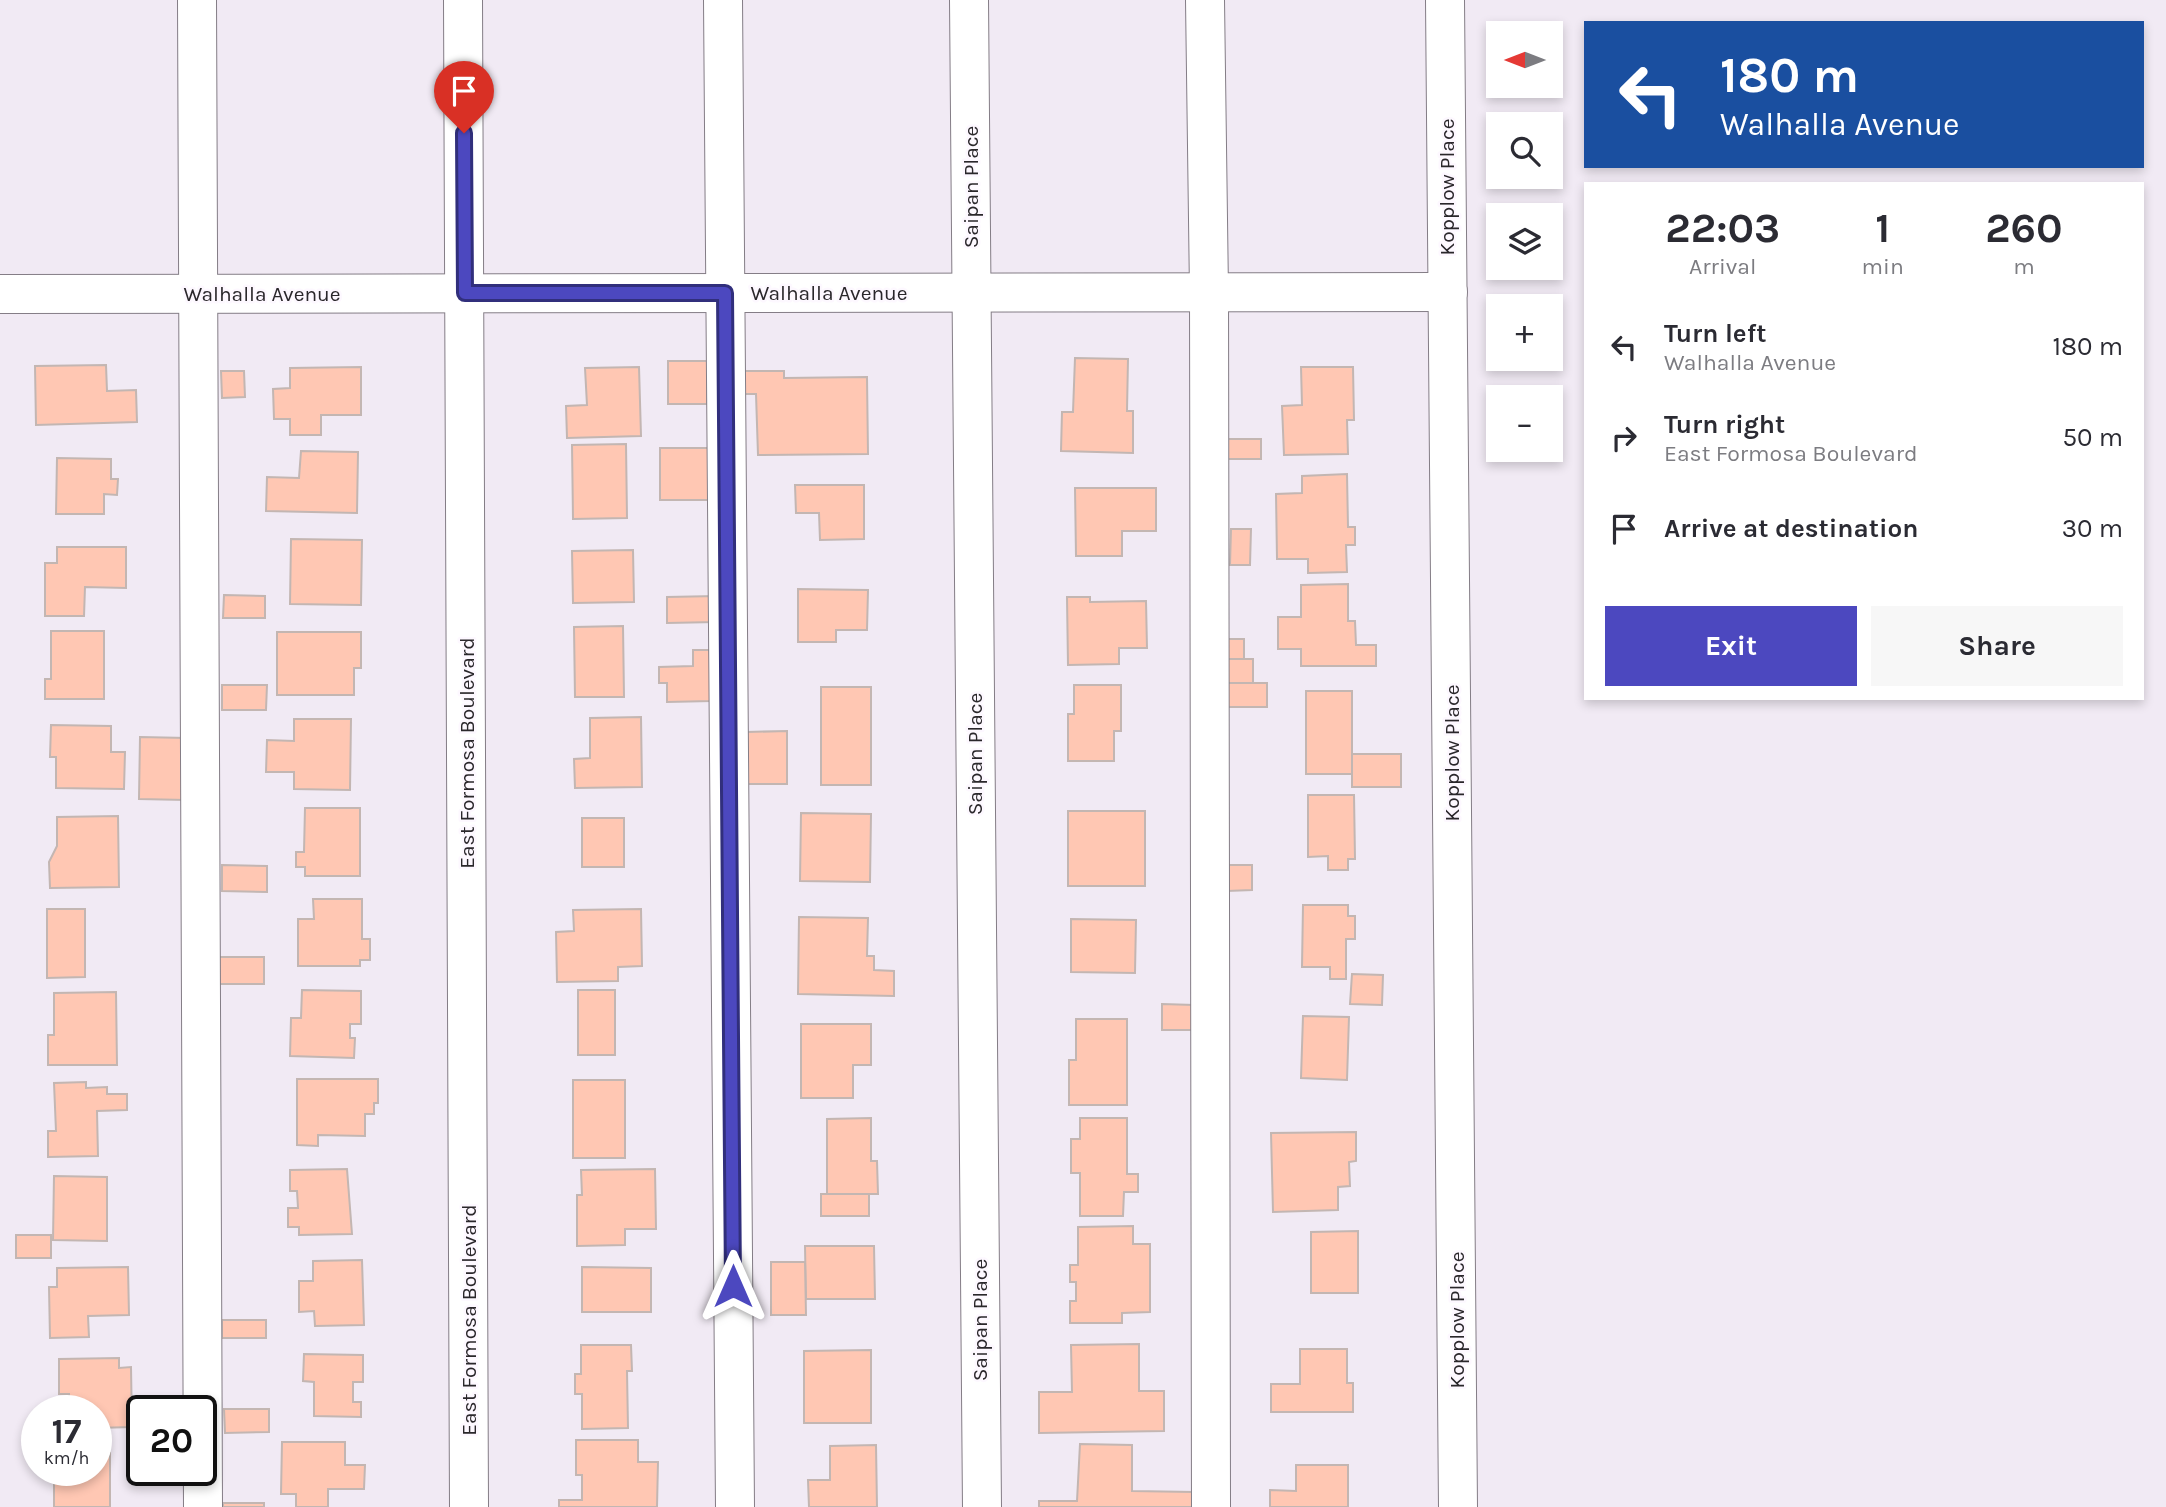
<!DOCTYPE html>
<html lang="en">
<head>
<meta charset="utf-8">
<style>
  :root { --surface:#fff; --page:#f7f7f7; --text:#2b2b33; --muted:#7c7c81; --accent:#4c48bf }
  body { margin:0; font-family:Karla,sans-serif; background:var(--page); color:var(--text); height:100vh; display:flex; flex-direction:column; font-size:26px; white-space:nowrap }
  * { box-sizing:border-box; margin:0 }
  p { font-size:23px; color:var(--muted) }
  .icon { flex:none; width:38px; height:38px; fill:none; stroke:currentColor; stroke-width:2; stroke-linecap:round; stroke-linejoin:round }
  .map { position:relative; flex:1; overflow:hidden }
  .panel { position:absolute; left:1584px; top:182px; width:560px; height:518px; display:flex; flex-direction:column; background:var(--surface); border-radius:0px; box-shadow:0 4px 10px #0003 }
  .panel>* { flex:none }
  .top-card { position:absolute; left:1584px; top:21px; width:560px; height:147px; border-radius:0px; box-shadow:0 4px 10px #0003; background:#1a4fa0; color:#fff; overflow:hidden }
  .needle { width:46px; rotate:270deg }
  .controls { position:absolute; left:1486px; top:21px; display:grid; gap:14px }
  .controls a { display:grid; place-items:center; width:77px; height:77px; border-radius:0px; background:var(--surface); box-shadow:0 4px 10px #0003; font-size:35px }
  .speed { position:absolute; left:21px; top:1395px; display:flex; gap:14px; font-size:35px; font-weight:700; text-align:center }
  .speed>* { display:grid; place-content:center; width:91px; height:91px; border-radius:50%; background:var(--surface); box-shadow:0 4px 10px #0003; line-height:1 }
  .speed small { font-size:18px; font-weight:400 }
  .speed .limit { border:4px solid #111; border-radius:10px; background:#fff; color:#111 }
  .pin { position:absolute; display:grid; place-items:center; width:60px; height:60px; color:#fff; margin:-72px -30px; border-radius:50% 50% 50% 0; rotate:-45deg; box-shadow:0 0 7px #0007 }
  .pin .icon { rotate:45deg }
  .me { position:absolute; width:77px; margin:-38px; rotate:0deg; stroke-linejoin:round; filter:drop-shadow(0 0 5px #0008) }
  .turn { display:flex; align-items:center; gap:24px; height:147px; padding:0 21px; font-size:32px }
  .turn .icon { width:91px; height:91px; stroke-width:2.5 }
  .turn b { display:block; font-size:49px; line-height:60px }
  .eta { display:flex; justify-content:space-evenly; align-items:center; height:119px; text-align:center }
  .eta b { font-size:42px; font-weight:700; line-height:49px }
  .button { display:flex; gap:14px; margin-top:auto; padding:14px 21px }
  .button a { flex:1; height:80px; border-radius:0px; background:var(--accent); color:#fff; font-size:28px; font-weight:700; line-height:80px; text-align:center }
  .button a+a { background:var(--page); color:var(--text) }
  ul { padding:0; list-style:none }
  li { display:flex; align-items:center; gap:21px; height:91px; padding:0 21px }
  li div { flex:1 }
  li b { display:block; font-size:26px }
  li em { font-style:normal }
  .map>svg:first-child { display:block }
</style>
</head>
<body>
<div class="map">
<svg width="2166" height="1507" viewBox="0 0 2166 1507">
  <rect width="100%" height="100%" fill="#f1eaf4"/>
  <g fill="#ffc7b3" stroke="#c3b6b2" stroke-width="2">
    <path d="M 1075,358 L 1128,359 L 1127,411 L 1133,411 L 1133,453 L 1061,451 L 1062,412 L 1073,412 Z"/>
    <rect x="668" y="361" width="39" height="43"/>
    <path d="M 106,365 L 107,391 L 136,390 L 137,422 L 36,425 L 35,366 Z"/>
    <path d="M 361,367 L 361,415 L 321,415 L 321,435 L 290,435 L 290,419 L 274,419 L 273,389 L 290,388 L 290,368 Z"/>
    <path d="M 639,367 L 641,436 L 567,438 L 566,406 L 587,405 L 585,368 Z"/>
    <path d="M 1301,367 L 1353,367 L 1354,420 L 1347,420 L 1348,454 L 1284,455 L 1282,406 L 1302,405 Z"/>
    <path d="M 221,371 L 244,371 L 245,397 L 222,398 Z"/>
    <path d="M 742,371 L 784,371 L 784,378 L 867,377 L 868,454 L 758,455 L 756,394 L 742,394 Z"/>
    <rect x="1221" y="439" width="40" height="20"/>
    <path d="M 626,444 L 627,518 L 573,519 L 572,445 Z"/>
    <rect x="660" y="448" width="51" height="52"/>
    <path d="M 301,451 L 358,452 L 357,513 L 266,511 L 267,477 L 299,478 Z"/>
    <path d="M 57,458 L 111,459 L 111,479 L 118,479 L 117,495 L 104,494 L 104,514 L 56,514 Z"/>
    <path d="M 1347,474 L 1348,527 L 1355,527 L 1355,545 L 1346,545 L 1347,572 L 1308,573 L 1308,559 L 1277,559 L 1276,494 L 1302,493 L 1302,476 Z"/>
    <path d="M 795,485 L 864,485 L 864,539 L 820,540 L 819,513 L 796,513 Z"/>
    <path d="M 1075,488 L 1156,488 L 1156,531 L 1122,531 L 1122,556 L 1076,556 Z"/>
    <path d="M 1231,529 L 1251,529 L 1250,565 L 1230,565 Z"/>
    <path d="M 291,539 L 362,540 L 361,605 L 290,604 Z"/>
    <path d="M 57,547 L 126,547 L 126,588 L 85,587 L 84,616 L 45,616 L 45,563 L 57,563 Z"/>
    <path d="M 633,550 L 634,602 L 573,603 L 572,551 Z"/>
    <path d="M 1348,584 L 1348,621 L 1355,621 L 1356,645 L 1376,645 L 1376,666 L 1301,666 L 1301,649 L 1278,649 L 1278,617 L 1301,617 L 1301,585 Z"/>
    <path d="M 798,589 L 868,590 L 867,630 L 836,630 L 836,642 L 798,642 Z"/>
    <path d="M 224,595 L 265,596 L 265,618 L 223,618 Z"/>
    <path d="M 716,596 L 716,622 L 667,623 L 667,597 Z"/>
    <path d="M 1067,597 L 1090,597 L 1090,602 L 1146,601 L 1147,648 L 1119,648 L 1119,664 L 1068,665 Z"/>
    <path d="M 623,626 L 624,697 L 575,697 L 574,627 Z"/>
    <path d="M 51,631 L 104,631 L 104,699 L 45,699 L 45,679 L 51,679 Z"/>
    <path d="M 277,632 L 361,632 L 361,668 L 354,668 L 354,695 L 277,695 Z"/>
    <rect x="1223" y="639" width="21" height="20"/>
    <path d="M 693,650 L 718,650 L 711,701 L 667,702 L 667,683 L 659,683 L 659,667 L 693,666 Z"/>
    <rect x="1223" y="659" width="30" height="24"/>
    <rect x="1223" y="683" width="44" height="24"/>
    <path d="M 222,685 L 267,685 L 266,710 L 222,710 Z"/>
    <path d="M 1074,685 L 1121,685 L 1121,731 L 1114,731 L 1114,761 L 1068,761 L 1068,714 L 1074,714 Z"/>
    <rect x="821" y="687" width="50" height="98"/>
    <rect x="1306" y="691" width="46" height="83"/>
    <path d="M 641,717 L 642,787 L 575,788 L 574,759 L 590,758 L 590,718 Z"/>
    <path d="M 294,719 L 351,719 L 350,790 L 294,789 L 294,772 L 266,772 L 267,740 L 294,741 Z"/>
    <path d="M 51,725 L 111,726 L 111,752 L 125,752 L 124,789 L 56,788 L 56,757 L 50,757 Z"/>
    <path d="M 787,731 L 787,784 L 748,784 L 747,732 Z"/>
    <path d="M 140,737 L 187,738 L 186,800 L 139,799 Z"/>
    <rect x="1352" y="754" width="49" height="33"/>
    <path d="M 1308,795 L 1354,795 L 1355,859 L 1348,859 L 1348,870 L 1328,870 L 1328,856 L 1308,857 Z"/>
    <path d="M 305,808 L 360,808 L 360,876 L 305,876 L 305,867 L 296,867 L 296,852 L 304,852 Z"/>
    <rect x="1068" y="811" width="77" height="75"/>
    <path d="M 801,813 L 871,814 L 870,882 L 800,881 Z"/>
    <path d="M 118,816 L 119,887 L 50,888 L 49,862 L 57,846 L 57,817 Z"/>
    <rect x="582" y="818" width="42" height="49"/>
    <path d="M 222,865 L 267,866 L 267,892 L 222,891 Z"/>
    <path d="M 1226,865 L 1252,865 L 1252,890 L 1227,891 Z"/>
    <path d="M 313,899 L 362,899 L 362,939 L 370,939 L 370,960 L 360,960 L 360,966 L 298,966 L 298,919 L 314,919 Z"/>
    <path d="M 1303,905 L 1348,905 L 1348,916 L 1355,916 L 1355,939 L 1346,939 L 1346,979 L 1330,979 L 1330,967 L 1302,967 Z"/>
    <path d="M 47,909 L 85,909 L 85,977 L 47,978 Z"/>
    <path d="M 641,909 L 642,966 L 618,967 L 618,981 L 557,982 L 556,932 L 574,931 L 573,910 Z"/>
    <path d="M 799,917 L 868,918 L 867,956 L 874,956 L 874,970 L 894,971 L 894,996 L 798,994 Z"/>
    <path d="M 1071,919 L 1136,920 L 1135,973 L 1071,972 Z"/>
    <rect x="219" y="957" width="45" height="27"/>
    <path d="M 1352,974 L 1383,975 L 1382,1005 L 1350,1004 Z"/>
    <path d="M 302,990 L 361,991 L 361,1024 L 350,1024 L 350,1038 L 355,1038 L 354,1058 L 290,1056 L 291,1018 L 301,1018 Z"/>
    <rect x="578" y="990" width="37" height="65"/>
    <path d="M 116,992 L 117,1065 L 48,1065 L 48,1035 L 54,1035 L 54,993 Z"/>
    <path d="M 1162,1004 L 1194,1005 L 1193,1030 L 1162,1030 Z"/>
    <path d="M 1303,1016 L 1349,1017 L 1347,1080 L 1301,1078 Z"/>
    <path d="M 1076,1019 L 1127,1019 L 1127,1105 L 1069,1105 L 1069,1060 L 1076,1060 Z"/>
    <path d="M 801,1024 L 871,1024 L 871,1065 L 853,1065 L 853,1098 L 801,1098 Z"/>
    <path d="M 297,1079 L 378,1079 L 378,1103 L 374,1103 L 374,1114 L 365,1114 L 365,1136 L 318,1135 L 318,1146 L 297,1145 Z"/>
    <rect x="573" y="1080" width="52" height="78"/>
    <path d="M 86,1082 L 86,1088 L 107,1087 L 107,1094 L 127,1094 L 127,1110 L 97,1111 L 98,1156 L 48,1157 L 48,1131 L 56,1131 L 54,1083 Z"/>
    <path d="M 871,1118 L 871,1161 L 877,1161 L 878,1194 L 827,1194 L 827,1119 Z"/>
    <path d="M 1080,1118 L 1127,1118 L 1127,1174 L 1138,1174 L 1138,1192 L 1124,1192 L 1123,1216 L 1080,1216 L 1080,1173 L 1071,1173 L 1071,1139 L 1080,1139 Z"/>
    <path d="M 1356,1132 L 1356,1161 L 1349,1162 L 1350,1186 L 1338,1187 L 1338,1210 L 1273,1212 L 1271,1133 Z"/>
    <path d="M 347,1169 L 352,1234 L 299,1235 L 299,1227 L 288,1227 L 288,1208 L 298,1208 L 297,1191 L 290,1191 L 290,1170 Z"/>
    <path d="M 655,1169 L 656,1229 L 625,1229 L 625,1245 L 577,1246 L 577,1195 L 582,1195 L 581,1170 Z"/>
    <path d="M 54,1176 L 107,1177 L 107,1241 L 53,1240 Z"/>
    <rect x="821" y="1194" width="48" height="22"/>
    <path d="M 1133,1226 L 1133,1244 L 1150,1244 L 1150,1312 L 1122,1313 L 1122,1323 L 1070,1323 L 1070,1301 L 1076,1301 L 1076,1282 L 1070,1282 L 1070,1265 L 1078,1265 L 1078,1227 Z"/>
    <path d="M 1358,1231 L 1358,1293 L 1311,1293 L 1311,1232 Z"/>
    <rect x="16" y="1235" width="35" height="23"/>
    <path d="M 805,1246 L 874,1246 L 875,1299 L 806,1299 Z"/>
    <path d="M 362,1260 L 364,1325 L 315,1326 L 314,1311 L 299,1312 L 299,1281 L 313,1281 L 313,1261 Z"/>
    <path d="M 771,1262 L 805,1262 L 806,1315 L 771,1315 Z"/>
    <path d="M 128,1267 L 129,1315 L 88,1316 L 89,1337 L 50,1338 L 49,1287 L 57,1287 L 57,1268 Z"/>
    <path d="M 582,1267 L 651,1268 L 651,1312 L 582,1312 Z"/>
    <rect x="222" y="1320" width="44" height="18"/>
    <path d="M 1139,1344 L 1139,1391 L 1164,1391 L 1164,1431 L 1039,1433 L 1039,1392 L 1072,1392 L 1071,1345 Z"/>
    <path d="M 581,1345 L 631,1345 L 632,1371 L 627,1371 L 628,1428 L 582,1429 L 582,1394 L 575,1394 L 575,1374 L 581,1374 Z"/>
    <path d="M 1300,1349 L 1347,1349 L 1347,1383 L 1353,1383 L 1353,1412 L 1271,1412 L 1271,1384 L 1300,1384 Z"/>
    <path d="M 871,1350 L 871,1423 L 804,1423 L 804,1351 Z"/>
    <path d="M 304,1354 L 363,1355 L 363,1382 L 353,1382 L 353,1402 L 361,1402 L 361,1417 L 314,1416 L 314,1382 L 303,1381 Z"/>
    <path d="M 119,1358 L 119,1368 L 131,1367 L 132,1427 L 96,1428 L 96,1410 L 52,1410 L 52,1400 L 69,1400 L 69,1394 L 59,1394 L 59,1359 Z"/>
    <path d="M 224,1409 L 269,1409 L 269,1432 L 225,1433 Z"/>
    <path d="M 576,1440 L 638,1440 L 638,1462 L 658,1462 L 657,1507 L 559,1507 L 559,1500 L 582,1500 L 582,1475 L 576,1475 Z"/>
    <path d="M 282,1442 L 345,1442 L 345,1465 L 365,1465 L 364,1489 L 328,1489 L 328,1507 L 296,1507 L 296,1494 L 281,1494 Z"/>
    <path d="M 1080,1444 L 1132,1445 L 1132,1491 L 1194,1492 L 1194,1507 L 1039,1507 L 1039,1501 L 1077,1501 Z"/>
    <path d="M 876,1445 L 877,1507 L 809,1507 L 808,1480 L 830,1480 L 830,1446 Z"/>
    <path d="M 96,1453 L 110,1453 L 110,1507 L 54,1507 L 54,1470 L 96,1470 Z"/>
    <path d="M 1296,1465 L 1348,1465 L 1348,1507 L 1270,1507 L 1270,1490 L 1296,1491 Z"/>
    <rect x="223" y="1503" width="41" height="4"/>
  </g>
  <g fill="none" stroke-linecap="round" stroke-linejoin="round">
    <g stroke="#847d86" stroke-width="40">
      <g id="minor">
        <path d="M 197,0 L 203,1507"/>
        <path d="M 463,0 L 469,1507"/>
        <path d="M 723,0 L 735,1507"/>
        <path d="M 969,0 L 982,1507"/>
        <path d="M 1205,0 L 1209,292 L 1211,1507"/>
        <path d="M 1445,0 L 1458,1507"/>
        <path d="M 0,294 L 1448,292"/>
      </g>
    </g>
    <use href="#minor" stroke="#fff" stroke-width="38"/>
  </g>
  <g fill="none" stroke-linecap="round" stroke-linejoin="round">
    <g stroke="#312f7c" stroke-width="18">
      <path id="route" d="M 464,133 L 465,293 L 725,293 L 733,1286"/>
    </g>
    <use href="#route" stroke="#4c48bf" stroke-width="12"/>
  </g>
  <g text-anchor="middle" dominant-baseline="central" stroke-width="5" stroke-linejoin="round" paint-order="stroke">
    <g font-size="21" fill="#2a272b" stroke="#fdf8ff">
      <text transform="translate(971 187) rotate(-90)">Saipan Place</text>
      <text transform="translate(1447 187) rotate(-90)">Kopplow Place</text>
      <text x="829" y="293">Walhalla Avenue</text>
      <text x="262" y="294">Walhalla Avenue</text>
      <text transform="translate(467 753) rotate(-90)">East Formosa Boulevard</text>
      <text transform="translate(1452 753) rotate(-90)">Kopplow Place</text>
      <text transform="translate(975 754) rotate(-90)">Saipan Place</text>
      <text transform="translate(469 1320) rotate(-90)">East Formosa Boulevard</text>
      <text transform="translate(980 1320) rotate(-90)">Saipan Place</text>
      <text transform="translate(1457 1320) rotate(-90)">Kopplow Place</text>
    </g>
  </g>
</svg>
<div class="controls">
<a><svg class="needle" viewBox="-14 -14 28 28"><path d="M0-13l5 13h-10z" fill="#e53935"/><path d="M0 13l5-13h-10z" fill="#7c7c81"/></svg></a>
<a><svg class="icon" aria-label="search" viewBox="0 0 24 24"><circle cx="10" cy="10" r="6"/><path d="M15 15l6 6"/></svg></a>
<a><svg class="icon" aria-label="layers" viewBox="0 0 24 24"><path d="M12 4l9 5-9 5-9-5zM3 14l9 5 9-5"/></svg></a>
<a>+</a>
<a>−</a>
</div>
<div class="speed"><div>17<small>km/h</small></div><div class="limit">20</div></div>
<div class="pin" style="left:464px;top:133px;background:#d93025"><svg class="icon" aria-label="arrive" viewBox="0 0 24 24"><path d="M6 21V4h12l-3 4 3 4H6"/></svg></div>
<svg class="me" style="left:733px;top:1286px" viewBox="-20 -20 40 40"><path d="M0-17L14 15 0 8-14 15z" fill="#4c48bf" stroke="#fff" stroke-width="4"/></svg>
<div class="top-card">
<div class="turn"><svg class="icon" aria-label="left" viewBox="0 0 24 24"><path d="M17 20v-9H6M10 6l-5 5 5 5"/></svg><div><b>180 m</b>Walhalla Avenue</div></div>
</div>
<section class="panel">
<div class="eta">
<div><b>22:03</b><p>Arrival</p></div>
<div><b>1</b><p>min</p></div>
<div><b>260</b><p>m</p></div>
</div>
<ul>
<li><svg class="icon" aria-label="left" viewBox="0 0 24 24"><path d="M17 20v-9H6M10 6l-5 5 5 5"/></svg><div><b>Turn left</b><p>Walhalla Avenue</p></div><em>180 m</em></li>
<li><svg class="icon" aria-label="right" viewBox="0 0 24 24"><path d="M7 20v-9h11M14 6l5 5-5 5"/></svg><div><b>Turn right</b><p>East Formosa Boulevard</p></div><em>50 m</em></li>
<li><svg class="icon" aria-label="arrive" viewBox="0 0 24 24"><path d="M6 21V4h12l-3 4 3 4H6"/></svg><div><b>Arrive at destination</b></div><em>30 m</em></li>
</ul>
<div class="button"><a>Exit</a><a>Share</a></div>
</section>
</div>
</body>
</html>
